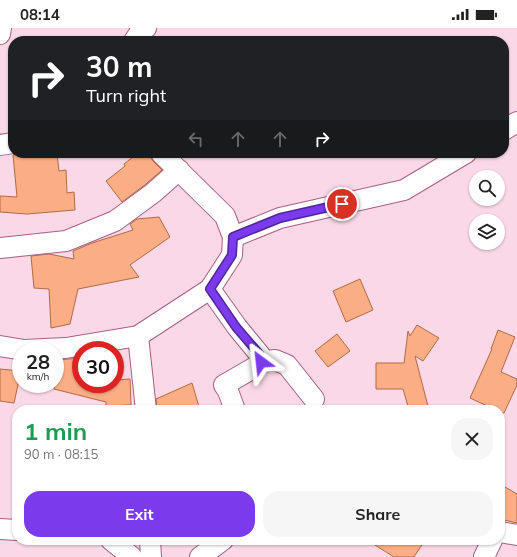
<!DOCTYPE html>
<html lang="en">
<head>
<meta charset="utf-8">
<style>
  :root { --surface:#fff; --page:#f6f6f6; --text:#222; --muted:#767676; --accent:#7c3aed }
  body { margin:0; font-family:Mulish,sans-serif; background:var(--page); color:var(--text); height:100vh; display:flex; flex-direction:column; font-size:15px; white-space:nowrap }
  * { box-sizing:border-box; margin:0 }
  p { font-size:13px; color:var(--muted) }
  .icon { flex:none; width:22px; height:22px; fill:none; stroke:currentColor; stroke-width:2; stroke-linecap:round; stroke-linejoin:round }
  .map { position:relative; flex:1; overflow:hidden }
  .details { position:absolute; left:12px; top:377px; width:493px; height:140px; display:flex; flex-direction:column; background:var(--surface); border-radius:16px; box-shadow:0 1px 3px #0004 }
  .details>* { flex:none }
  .hud { position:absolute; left:8px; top:8px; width:501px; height:122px; border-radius:16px; box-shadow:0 1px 3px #0004; background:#202124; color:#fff; overflow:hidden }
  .tools { position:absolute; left:469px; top:142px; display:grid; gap:8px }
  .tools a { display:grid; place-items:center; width:36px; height:36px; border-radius:50%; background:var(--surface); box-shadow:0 1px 3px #0004; font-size:20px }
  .speed { position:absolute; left:12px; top:313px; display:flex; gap:8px; font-size:20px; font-weight:700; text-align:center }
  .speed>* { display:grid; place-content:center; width:52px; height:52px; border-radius:50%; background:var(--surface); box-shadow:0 1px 3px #0004; line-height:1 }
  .speed small { font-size:10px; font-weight:400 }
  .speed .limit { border:6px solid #d22; background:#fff; color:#111 }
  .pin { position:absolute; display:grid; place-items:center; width:34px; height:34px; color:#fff; margin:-17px; border:2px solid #fff; border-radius:50%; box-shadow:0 1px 4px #0007 }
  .me { position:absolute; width:44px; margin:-22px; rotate:330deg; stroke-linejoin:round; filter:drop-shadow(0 0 3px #0008) }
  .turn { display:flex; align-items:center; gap:14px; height:84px; padding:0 12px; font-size:18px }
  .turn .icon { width:52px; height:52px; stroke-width:2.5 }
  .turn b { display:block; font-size:28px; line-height:34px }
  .lanes { display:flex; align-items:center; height:38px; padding:0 12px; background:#0003; justify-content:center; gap:20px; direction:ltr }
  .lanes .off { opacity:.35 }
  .round { display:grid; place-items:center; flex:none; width:42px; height:42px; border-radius:16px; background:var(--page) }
  .summary { display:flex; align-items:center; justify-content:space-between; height:68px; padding:0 12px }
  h1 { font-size:24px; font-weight:700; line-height:30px; color:#1e9e55 }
  .action { display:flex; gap:8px; margin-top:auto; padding:8px 12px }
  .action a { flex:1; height:46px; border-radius:16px; background:var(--accent); color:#fff; font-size:16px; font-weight:700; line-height:46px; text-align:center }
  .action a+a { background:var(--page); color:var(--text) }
  .status { display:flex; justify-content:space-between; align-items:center; height:28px; padding:0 20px; background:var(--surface); direction:ltr }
  .status svg { height:11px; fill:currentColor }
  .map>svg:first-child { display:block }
</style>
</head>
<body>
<div class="status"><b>08:14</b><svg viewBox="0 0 49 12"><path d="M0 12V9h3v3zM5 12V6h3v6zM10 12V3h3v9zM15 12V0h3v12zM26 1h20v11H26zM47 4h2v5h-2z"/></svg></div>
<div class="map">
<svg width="517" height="529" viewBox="0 0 517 529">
  <rect width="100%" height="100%" fill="#fad8e7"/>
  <g fill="#fbae85" stroke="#b26a42">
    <path d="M 18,125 L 57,125 L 59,143 L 66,142 L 67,165 L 74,164 L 75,182 L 27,186 L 0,184 L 0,168 L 17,169 L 13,127 Z"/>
    <path d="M 138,125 L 148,125 L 153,133 L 162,142 L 146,156 L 122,174 L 106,153 L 125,138 L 124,136 Z"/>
    <path d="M 159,189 L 170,209 L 130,237 L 139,249 L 78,261 L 70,296 L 51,300 L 49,261 L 34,260 L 31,228 L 49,226 L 74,231 L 73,223 L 92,215 L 133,202 L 130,196 L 137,191 Z"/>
    <path d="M 360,251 L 373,282 L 346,294 L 333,263 Z"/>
    <path d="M 417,297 L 439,310 L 423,333 L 415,328 L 429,382 L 409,382 L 403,361 L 376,361 L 376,335 L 404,335 L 408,303 L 410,308 Z"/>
    <path d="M 498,302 L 515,309 L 501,344 L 517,351 L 517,357 L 504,385 L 500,384 L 500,382 L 496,382 L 470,370 L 492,321 L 491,321 Z"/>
    <path d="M 337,306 L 350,323 L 328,339 L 315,323 Z"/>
    <path d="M 81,330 L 81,356 L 115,356 L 115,352 L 130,351 L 131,377 L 106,378 L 106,374 L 54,361 L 57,332 Z"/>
    <path d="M 0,341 L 21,343 L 14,375 L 0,373 Z"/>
    <path d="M 192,355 L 200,382 L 157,382 L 156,371 Z"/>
    <path d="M 500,456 L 517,466 L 517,495 L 500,491 Z"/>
    <path d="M 367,512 L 425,512 L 414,529 L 394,529 Z"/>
  </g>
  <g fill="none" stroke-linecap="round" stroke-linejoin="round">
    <g stroke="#a95e84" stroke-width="22">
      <g id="minor">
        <path d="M 0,6 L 1,0"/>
        <path d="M 134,13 L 140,4 L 146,0"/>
        <path d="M 504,102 L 517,94"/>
        <path d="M 0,117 L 13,115"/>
        <path d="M 161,125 L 225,188 L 233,209 L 232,227 L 210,261 L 237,299 L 260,327 L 261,334 L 257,338 L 224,357 L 228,363 L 235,382"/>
        <path d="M 233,209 L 280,190 L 404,162 L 466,125"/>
        <path d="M 0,220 L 66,213 L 115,193 L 153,165 L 179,142"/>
        <path d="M 138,308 L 146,382"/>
        <path d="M 0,318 L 24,322 L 66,320 L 138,308 L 210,261"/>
        <path d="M 261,334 L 275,332 L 287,337 L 314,371"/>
        <path d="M 0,501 L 17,502"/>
        <path d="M 500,504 L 517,507"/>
        <path d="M 111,512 L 132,529"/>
        <path d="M 150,512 L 151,529"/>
        <path d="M 200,529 L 223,512"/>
        <path d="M 484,529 L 492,512"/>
      </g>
    </g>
    <use href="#minor" stroke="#fff" stroke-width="20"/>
  </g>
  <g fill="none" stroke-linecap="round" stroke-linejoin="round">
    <g stroke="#51269a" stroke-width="10">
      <path id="route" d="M 261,334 L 260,327 L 236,299 L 210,261 L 232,227 L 233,209 L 280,190 L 342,176"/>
    </g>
    <use href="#route" stroke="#7c3aed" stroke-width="7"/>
  </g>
</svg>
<div class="tools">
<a><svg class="icon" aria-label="search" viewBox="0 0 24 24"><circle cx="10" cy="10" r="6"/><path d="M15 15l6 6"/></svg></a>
<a><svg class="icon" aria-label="layers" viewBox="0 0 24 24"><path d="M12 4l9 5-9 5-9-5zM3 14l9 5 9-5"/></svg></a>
</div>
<div class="speed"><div>28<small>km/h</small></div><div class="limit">30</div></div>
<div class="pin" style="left:342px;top:176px;background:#d93025"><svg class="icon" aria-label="arrive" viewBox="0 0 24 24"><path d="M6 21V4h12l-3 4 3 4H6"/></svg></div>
<svg class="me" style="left:261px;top:334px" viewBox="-20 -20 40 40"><path d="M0-17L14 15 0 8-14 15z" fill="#7c3aed" stroke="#fff" stroke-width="4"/></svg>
<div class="hud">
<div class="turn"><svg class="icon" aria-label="right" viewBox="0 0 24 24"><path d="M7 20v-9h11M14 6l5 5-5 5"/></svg><div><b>30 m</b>Turn right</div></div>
<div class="lanes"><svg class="icon off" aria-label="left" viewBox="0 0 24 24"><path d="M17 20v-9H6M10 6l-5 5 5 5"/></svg><svg class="icon off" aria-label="ahead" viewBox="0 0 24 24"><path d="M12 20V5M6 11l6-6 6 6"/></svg><svg class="icon off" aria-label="ahead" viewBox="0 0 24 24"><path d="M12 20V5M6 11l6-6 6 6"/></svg><svg class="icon" aria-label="right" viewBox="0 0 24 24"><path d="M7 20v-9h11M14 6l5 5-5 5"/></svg></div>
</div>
<section class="details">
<div class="summary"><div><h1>1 min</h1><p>90 m · 08:15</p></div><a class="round"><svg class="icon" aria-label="close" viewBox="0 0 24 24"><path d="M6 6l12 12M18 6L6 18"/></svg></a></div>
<div class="action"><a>Exit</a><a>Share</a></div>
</section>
</div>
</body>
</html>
